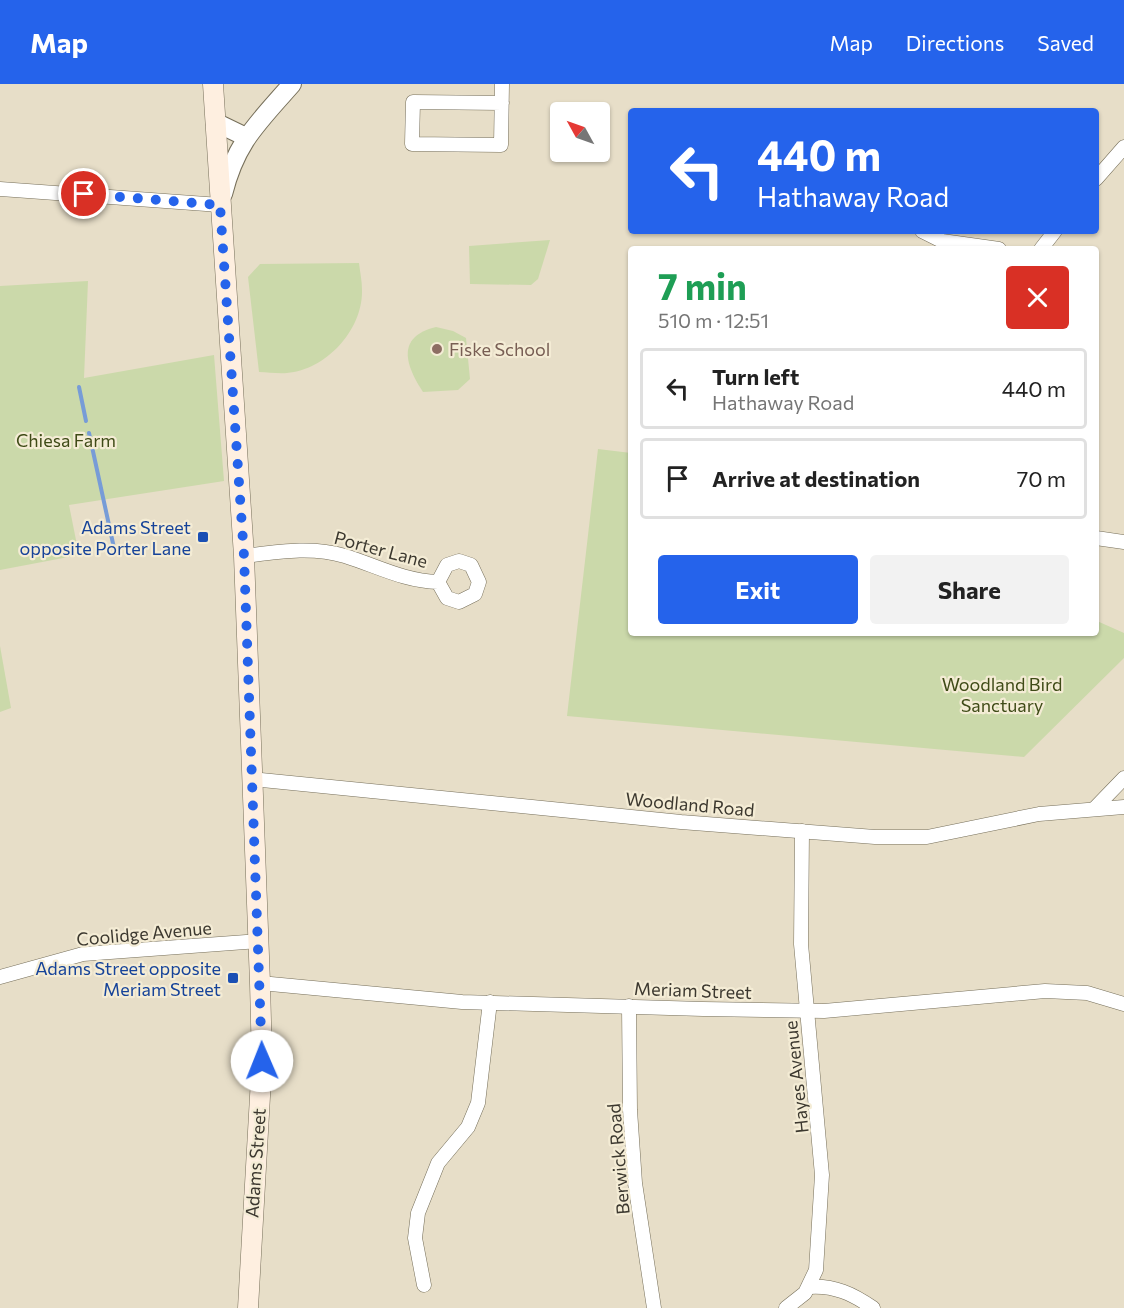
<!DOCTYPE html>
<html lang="en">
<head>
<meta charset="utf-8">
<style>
  :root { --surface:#fff; --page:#f2f2f2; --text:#222; --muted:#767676; --line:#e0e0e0; --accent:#2563eb }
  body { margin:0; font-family:Commissioner,sans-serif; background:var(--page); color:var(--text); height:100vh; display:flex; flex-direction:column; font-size:22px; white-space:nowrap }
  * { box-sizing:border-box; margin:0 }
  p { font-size:20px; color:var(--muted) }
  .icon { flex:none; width:33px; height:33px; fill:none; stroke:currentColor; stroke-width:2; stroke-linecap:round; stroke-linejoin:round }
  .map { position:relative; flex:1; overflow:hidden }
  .sheet { position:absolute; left:628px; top:162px; width:471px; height:390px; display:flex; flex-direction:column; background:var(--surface); border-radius:6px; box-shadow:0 2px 4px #0004 }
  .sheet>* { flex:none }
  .hud { position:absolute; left:628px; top:24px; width:471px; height:126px; border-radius:6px; box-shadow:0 2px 4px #0004; background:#2563eb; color:#fff; overflow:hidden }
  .needle { width:39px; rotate:310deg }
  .fabs { position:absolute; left:550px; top:18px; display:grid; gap:12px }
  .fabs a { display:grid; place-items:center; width:60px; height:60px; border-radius:6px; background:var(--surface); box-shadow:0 2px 4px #0004; font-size:30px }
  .pin { position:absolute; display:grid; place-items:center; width:51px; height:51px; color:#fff; margin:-26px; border:3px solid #fff; border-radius:50%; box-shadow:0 2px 6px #0007 }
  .me { position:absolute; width:66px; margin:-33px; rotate:359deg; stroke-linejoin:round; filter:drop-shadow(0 0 4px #0008) }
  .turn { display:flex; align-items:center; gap:21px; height:126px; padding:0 30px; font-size:27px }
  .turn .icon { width:78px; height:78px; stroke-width:2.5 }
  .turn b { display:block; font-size:42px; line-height:51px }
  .round { display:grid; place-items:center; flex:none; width:63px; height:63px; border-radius:6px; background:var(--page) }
  .summary { display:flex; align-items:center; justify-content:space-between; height:102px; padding:0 30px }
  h1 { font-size:36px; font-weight:700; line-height:45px; color:#1e9e55 }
  .cta { display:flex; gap:12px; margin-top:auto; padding:12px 30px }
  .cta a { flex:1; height:69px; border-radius:6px; background:var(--accent); color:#fff; font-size:24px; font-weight:700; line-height:69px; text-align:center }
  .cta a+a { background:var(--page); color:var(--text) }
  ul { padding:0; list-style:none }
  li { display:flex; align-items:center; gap:18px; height:81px; margin:0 12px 9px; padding:0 18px; border:3px solid var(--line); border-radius:6px }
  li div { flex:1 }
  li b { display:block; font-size:22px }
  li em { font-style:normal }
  header { display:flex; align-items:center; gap:36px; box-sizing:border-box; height:84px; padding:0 30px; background:var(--accent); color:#fff }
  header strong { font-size:28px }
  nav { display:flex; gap:33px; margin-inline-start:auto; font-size:21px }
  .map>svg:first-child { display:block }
</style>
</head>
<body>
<header>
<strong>Map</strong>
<nav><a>Map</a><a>Directions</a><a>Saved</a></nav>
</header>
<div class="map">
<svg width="1124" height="1224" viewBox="0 0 1124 1224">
  <rect width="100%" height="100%" fill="#e7dec8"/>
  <g fill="#cbd9aa">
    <path d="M 550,156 L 538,195 L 531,201 L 470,200 L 469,162 Z"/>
    <path d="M 359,179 C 360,188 362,197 362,206 C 363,246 326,286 287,289 C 278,290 268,288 259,288 L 248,193 L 260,180 Z"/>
    <path d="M 88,197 L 84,294 L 214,271 L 224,397 L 69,421 L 79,471 L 0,486 L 0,202 Z"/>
    <path d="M 436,243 L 453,247 L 466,254 L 470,295 L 458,306 L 423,308 C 406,282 395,253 436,243 Z"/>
    <path d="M 598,365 L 631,369 L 632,549 L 1096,549 L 1097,537 L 1124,549 L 1124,574 L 1024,673 L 567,632 Z"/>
    <path d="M 0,562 L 11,624 L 0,628 Z"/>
  </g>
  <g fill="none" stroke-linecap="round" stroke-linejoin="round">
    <g stroke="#779cd7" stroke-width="4">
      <path d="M 79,303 L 86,337"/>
      <path d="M 89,349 L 114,464"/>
    </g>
    <g stroke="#766f5a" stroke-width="15">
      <g id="minor">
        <path d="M 502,19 L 413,18 L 412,60 L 501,61 L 502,0"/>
        <path d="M 1096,95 L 1124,63"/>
        <path d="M 0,105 L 220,121"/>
        <path d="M 922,147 L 942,157 L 999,165"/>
        <path d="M 1041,165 L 1055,147"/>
        <path d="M 1096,454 L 1124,458"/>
        <path d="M 244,472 C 277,468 311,462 345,472 C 377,482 404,497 438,498 L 447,514 L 459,518 L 475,510 L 479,498 L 471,481 L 459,477 L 447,481 L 438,498"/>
        <path d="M 252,695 L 681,738 L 875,753 L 927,753 L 1039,730 L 1124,723"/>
        <path d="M 1095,724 L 1124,694"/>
        <path d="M 0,893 L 83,870 L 258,857"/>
        <path d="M 260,899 L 462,918 L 703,925 L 824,927 L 1045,907 L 1087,909 L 1124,920"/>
        <path d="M 629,922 L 630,1026 L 635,1099 L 654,1224"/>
        <path d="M 424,1201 L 415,1154 L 418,1129 L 438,1079 L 468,1043 L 478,1019 L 490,918"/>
        <path d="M 809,1203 C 834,1201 853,1210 873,1224"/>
        <path d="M 786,1224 L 805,1209 L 816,1186 L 822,1091 L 801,860 L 802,747"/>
      </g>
    </g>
    <g stroke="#766f5a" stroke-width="20">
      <g id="tertiary">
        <path d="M 215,38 L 246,53"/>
        <path d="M 223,110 C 236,58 257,40 292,0"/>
      </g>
    </g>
    <g stroke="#766f5a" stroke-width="21">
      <path id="secondary" d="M 213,0 L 244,472 L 260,899 L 262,977 L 248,1224"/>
    </g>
    <use href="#minor" stroke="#fff" stroke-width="14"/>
    <use href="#tertiary" stroke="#fff" stroke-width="18"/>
    <use href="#secondary" stroke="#feefe0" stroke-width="20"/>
  </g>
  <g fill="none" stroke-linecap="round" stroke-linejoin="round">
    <path stroke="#2563eb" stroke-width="10" stroke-dasharray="0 18" d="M 84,110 L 220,121 L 244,472 L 262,977"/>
  </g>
  <circle fill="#8d6e63" stroke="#f4ecd5" stroke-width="2" cx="437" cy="265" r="6"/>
  <g fill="#1a4fb4" stroke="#f4ecd5" stroke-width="2">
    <rect x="197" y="447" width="12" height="12" rx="3"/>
    <rect x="227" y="888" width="12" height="12" rx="3"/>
  </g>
  <g text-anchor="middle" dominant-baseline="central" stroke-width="4.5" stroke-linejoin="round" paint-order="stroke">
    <g font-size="18" fill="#785e54" stroke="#f4ecd5" text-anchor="start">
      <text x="449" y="265">Fiske School</text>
    </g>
    <g font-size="18" fill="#3f4b17" stroke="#f4ecd5">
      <text x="66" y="356">Chiesa Farm</text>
      <text x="1002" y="600">Woodland Bird<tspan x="1002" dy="21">Sanctuary</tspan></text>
    </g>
    <g font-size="18" fill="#164399" stroke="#f4ecd5" text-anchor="end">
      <text x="191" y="443">Adams Street<tspan x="191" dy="21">opposite Porter Lane</tspan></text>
      <text x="221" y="884">Adams Street opposite<tspan x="221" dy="21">Meriam Street</tspan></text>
    </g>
    <g font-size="18" fill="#3c382f" stroke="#f4ecd5">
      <text transform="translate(381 465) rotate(15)">Porter Lane</text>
      <text transform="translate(690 720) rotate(5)">Woodland Road</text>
      <text transform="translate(144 849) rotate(-5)">Coolidge Avenue</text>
      <text transform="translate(693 906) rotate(2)">Meriam Street</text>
      <text transform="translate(796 993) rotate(-96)">Hayes Avenue</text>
      <text transform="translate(618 1075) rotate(-95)">Berwick Road</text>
      <text transform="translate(255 1079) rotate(-86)">Adams Street</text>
    </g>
  </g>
</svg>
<div class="fabs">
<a><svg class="needle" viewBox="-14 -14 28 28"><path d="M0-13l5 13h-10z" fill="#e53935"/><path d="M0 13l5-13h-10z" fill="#767676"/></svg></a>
</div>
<div class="pin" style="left:84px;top:110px;background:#d93025"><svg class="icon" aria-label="arrive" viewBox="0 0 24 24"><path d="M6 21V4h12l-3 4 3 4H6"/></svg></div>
<svg class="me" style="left:262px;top:977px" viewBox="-20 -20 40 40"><circle r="19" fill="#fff"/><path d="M0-13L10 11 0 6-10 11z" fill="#2563eb"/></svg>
<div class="hud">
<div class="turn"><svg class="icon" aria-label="left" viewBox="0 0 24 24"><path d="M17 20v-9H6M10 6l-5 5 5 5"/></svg><div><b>440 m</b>Hathaway Road</div></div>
</div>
<section class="sheet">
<div class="summary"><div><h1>7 min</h1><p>510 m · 12:51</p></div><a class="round" style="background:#d93025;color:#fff"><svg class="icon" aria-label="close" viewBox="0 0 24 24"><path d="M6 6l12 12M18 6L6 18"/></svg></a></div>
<ul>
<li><svg class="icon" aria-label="left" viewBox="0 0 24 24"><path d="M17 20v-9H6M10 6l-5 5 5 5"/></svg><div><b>Turn left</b><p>Hathaway Road</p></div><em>440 m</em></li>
<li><svg class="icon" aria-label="arrive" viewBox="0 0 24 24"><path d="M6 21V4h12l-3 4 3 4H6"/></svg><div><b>Arrive at destination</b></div><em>70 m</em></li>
</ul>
<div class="cta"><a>Exit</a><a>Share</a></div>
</section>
</div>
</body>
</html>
